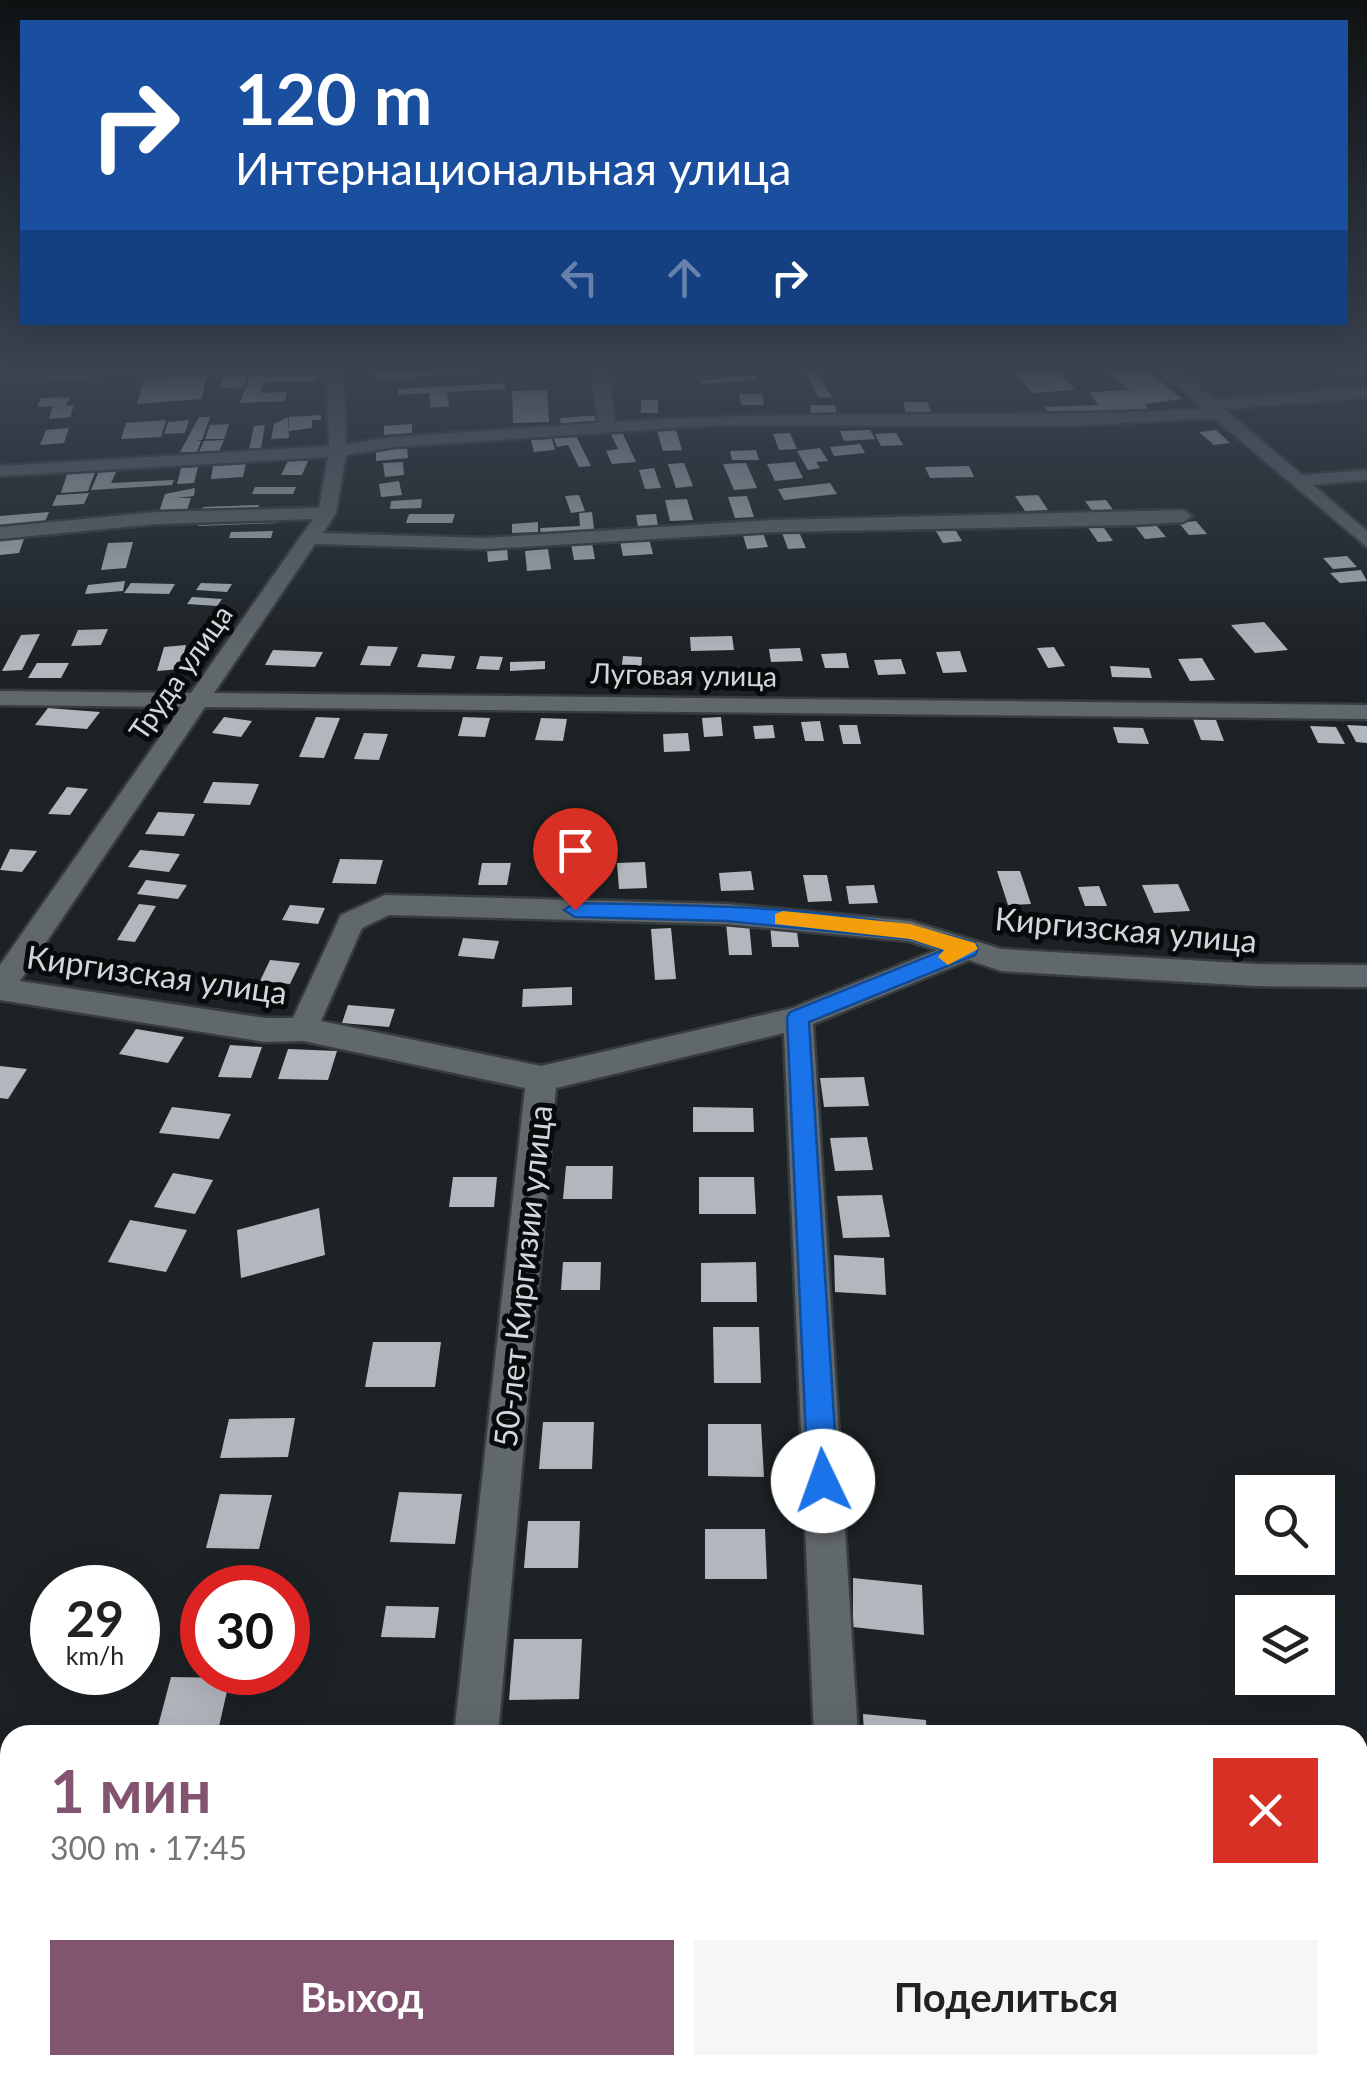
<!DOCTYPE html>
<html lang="ru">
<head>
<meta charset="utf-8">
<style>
  :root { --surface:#fff; --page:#f6f6f6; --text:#222; --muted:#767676; --accent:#82546f }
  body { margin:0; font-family:Lato,sans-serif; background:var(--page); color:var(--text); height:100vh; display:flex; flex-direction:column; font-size:38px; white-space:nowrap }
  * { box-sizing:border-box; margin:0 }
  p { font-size:32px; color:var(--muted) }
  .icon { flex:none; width:55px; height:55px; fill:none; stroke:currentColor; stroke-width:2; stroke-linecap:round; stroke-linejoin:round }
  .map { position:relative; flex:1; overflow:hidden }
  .details { position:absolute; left:0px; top:1725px; width:1368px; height:350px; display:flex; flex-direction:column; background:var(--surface); border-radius:30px 30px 0 0; box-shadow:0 10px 40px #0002 }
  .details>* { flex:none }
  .hud { position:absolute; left:20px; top:20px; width:1328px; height:305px; border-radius:0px; box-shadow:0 10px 40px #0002; background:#1a4fa0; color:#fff; overflow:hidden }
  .fabs { position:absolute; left:1235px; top:1475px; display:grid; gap:20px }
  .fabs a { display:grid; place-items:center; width:100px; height:100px; border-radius:0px; background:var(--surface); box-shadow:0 10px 40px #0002; font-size:50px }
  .speed { position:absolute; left:30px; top:1565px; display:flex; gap:20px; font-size:50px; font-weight:700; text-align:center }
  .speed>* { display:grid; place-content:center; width:130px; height:130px; border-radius:50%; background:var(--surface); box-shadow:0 10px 40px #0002; line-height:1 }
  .speed small { font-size:25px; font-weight:400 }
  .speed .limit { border:15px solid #d22; background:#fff; color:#111 }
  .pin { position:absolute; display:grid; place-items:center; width:85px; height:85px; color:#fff; margin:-102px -42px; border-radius:50% 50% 50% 0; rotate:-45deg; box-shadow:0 0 10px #0007 }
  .pin .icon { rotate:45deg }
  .me { position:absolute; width:110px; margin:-55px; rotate:357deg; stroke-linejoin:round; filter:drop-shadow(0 0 8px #0008) }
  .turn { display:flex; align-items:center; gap:35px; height:210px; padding:0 50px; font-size:45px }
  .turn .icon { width:130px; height:130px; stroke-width:2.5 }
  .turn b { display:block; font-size:70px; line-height:85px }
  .lanes { display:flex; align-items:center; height:95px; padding:0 50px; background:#0003; justify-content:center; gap:50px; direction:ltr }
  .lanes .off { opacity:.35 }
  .round { display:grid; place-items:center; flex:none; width:105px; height:105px; border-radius:0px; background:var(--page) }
  .head { display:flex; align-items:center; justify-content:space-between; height:170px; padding:0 50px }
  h1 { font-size:60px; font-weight:700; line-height:75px; color:var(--accent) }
  .button { display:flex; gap:20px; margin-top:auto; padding:20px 50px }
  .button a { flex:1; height:115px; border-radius:0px; background:var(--accent); color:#fff; font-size:40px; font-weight:700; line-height:115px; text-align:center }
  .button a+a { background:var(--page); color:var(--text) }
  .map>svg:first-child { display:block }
</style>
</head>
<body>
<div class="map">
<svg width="1367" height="2075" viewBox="0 0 1367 2075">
  <rect width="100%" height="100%" fill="#1c2225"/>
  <g fill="#b2b7bd">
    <path d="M 374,367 L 497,367 L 497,370 L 375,380 Z"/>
    <path d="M 803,367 L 815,369 L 832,397 L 818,398 Z"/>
    <path d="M 1012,367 L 1055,367 L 1075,390 L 1033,393 Z"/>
    <path d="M 1103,367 L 1142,367 L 1182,399 L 1145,404 L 1148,411 L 1050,415 L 1045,407 L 1098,405 L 1089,392 L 1130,390 Z"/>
    <path d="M 207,371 L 202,399 L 137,404 L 145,374 Z"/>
    <path d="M 316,373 L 314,381 L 263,383 L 259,393 L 287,392 L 285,401 L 240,403 L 250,375 Z"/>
    <path d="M 755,375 L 757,379 L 703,384 L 701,380 Z"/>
    <path d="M 247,376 L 244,387 L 220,388 L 224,377 Z"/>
    <path d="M 505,383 L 506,389 L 447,392 L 449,406 L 431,408 L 429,393 L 398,395 L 398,389 Z"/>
    <path d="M 547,390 L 549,422 L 513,423 L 512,391 Z"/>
    <path d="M 739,394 L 762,394 L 764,405 L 741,405 Z"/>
    <path d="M 70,397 L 66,406 L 74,405 L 70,417 L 49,419 L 53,406 L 37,407 L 41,398 Z"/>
    <rect x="641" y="400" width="17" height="13"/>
    <path d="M 903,402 L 927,402 L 931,412 L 906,412 Z"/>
    <path d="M 810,405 L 835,405 L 837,413 L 811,414 Z"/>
    <path d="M 321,415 L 321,420 L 312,420 L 312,428 L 289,431 L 289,417 Z"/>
    <path d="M 601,415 L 603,424 L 561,427 L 560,418 Z"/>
    <path d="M 199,417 L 210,417 L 202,440 L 195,440 L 201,441 L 197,452 L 180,452 Z"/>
    <path d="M 288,417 L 289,438 L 271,439 L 274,424 Z"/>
    <path d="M 166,420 L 161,437 L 121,439 L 126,423 Z"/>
    <path d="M 189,420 L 185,433 L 164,434 L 168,422 Z"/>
    <path d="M 229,424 L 224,439 L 205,439 L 210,425 Z"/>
    <path d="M 412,424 L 412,433 L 384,435 L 384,426 Z"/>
    <path d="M 265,425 L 260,454 L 248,454 L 254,426 Z"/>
    <path d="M 69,428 L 64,443 L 40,445 L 46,430 Z"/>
    <path d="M 621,430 L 636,462 L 612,464 L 606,451 L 618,449 L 610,432 Z"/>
    <path d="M 676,430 L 682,450 L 663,451 L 657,431 Z"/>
    <path d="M 870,430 L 875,439 L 844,441 L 840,431 Z"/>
    <path d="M 1216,430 L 1230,443 L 1214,445 L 1199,432 Z"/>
    <path d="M 790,433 L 797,449 L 779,450 L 773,434 Z"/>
    <path d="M 896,433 L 903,445 L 881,446 L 875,434 Z"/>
    <path d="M 575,434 L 591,466 L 579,467 L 568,445 L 557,447 L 553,437 Z"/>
    <path d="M 552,439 L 555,450 L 534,452 L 531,440 Z"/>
    <path d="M 224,440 L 218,454 L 198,454 L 204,441 Z"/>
    <path d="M 860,444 L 865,453 L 834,456 L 830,447 Z"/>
    <path d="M 407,448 L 408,458 L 376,461 L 376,451 Z"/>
    <path d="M 820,448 L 828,461 L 816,462 L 820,468 L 808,470 L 797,451 Z"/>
    <path d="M 756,450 L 759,460 L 732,460 L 730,451 Z"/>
    <path d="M 288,461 L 308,461 L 302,475 L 281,475 Z"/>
    <path d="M 403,462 L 404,475 L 385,477 L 383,463 Z"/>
    <path d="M 795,462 L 803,478 L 775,481 L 767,464 Z"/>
    <path d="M 246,463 L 243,477 L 211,479 L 213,466 Z"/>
    <path d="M 684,463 L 693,486 L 676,488 L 668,464 Z"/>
    <path d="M 746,463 L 757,488 L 734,490 L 723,464 Z"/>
    <path d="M 969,466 L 974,477 L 930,478 L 925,467 Z"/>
    <path d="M 198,467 L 194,483 L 177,484 L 181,468 Z"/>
    <path d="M 654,468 L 661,488 L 645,489 L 639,470 Z"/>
    <path d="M 117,470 L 111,483 L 174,480 L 172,485 L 91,490 L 99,471 Z"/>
    <path d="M 95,472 L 88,491 L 61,493 L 67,474 Z"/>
    <path d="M 399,481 L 402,495 L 381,497 L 379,484 Z"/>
    <path d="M 830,483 L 837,494 L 784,500 L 778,489 Z"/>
    <path d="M 255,487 L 296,487 L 293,494 L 252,494 Z"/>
    <path d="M 195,488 L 194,496 L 177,498 L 191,498 L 187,510 L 159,512 L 165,494 Z"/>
    <path d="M 89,493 L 84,504 L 52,506 L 57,495 Z"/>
    <path d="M 579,495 L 585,511 L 571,513 L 565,496 Z"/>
    <path d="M 1038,495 L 1048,510 L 1025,511 L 1015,496 Z"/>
    <path d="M 747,496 L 754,517 L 735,518 L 728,497 Z"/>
    <path d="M 422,499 L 421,508 L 390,509 L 391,501 Z"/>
    <path d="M 687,499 L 693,520 L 670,521 L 665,500 Z"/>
    <path d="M 1106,500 L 1114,511 L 1093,512 L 1085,501 Z"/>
    <path d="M 259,505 L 257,511 L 201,513 L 203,507 Z"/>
    <path d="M 49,512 L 44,524 L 0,527 L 0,516 Z"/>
    <path d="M 592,512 L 594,529 L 621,528 L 622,532 L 541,535 L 540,528 L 580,526 L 579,513 Z"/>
    <path d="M 409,514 L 455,514 L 452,523 L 406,523 Z"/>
    <path d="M 656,514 L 658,526 L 638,527 L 636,515 Z"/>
    <path d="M 280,515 L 278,523 L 198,526 L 201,518 Z"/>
    <path d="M 1196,521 L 1207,534 L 1189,535 L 1179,523 Z"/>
    <path d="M 538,522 L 538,532 L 512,533 L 512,524 Z"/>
    <path d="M 1102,525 L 1113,541 L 1098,542 L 1087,526 Z"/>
    <path d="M 1156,525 L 1166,537 L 1145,539 L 1135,526 Z"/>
    <path d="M 953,526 L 962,541 L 943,543 L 934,528 Z"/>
    <path d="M 273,531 L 271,538 L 229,538 L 231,532 Z"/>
    <path d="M 799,532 L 806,548 L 788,549 L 782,533 Z"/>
    <path d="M 26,533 L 19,553 L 0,555 L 0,535 Z"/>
    <path d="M 763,533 L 768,547 L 747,549 L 743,535 Z"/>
    <path d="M 649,539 L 653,554 L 623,556 L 620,541 Z"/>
    <path d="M 133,542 L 126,568 L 101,570 L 108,543 Z"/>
    <path d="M 592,543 L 595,559 L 574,560 L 571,544 Z"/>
    <path d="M 507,547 L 508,560 L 488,562 L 487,549 Z"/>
    <path d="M 548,549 L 551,569 L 527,571 L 525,551 Z"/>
    <path d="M 1347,556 L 1357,567 L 1333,569 L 1323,558 Z"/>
    <path d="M 1361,570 L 1367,581 L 1340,583 L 1330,573 Z"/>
    <path d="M 125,581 L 123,591 L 85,594 L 88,585 Z"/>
    <path d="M 131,583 L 175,584 L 169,594 L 124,593 Z"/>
    <path d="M 201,583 L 232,584 L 227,592 L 196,590 Z"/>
    <path d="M 192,597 L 222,599 L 217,606 L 187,604 Z"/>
    <path d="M 1264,622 L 1288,650 L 1255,653 L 1231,625 Z"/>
    <path d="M 108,629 L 101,645 L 71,646 L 78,630 Z"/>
    <path d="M 40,634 L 22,670 L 2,671 L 21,635 Z"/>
    <path d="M 732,636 L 734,650 L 691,651 L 690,637 Z"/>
    <path d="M 186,645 L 180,669 L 157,671 L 164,647 Z"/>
    <path d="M 368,646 L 398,647 L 390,666 L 360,665 Z"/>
    <path d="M 1054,647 L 1065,666 L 1048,668 L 1037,648 Z"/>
    <path d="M 800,648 L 803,661 L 771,662 L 769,649 Z"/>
    <path d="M 273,650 L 323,652 L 315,667 L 265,665 Z"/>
    <path d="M 960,651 L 967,672 L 943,673 L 936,652 Z"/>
    <path d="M 846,653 L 849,668 L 825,668 L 821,654 Z"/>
    <path d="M 422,654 L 455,656 L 451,669 L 417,667 Z"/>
    <path d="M 480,656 L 503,657 L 499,670 L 476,669 Z"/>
    <path d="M 623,656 L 642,657 L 641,673 L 621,672 Z"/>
    <path d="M 1202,658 L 1215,680 L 1190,681 L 1178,659 Z"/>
    <path d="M 901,659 L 906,674 L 878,675 L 874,660 Z"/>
    <path d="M 545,661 L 545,669 L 510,671 L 510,662 Z"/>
    <path d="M 37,663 L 69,663 L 61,678 L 28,678 Z"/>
    <path d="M 1110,666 L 1149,668 L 1152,678 L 1112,677 Z"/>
    <path d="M 48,708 L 100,712 L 87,729 L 35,725 Z"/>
    <path d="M 224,717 L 252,721 L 241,737 L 212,733 Z"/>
    <path d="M 316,717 L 340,718 L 324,758 L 299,757 Z"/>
    <path d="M 463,717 L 490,718 L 485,737 L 458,736 Z"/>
    <path d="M 721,717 L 723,736 L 704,737 L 702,718 Z"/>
    <path d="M 541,718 L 567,719 L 563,741 L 535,740 Z"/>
    <path d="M 1193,719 L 1216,720 L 1224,741 L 1201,740 Z"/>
    <path d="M 820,721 L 824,741 L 805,741 L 801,722 Z"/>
    <path d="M 773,725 L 775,738 L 755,739 L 753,726 Z"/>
    <path d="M 839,725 L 857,725 L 861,744 L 843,744 Z"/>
    <path d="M 1347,725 L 1367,726 L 1367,743 L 1356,742 Z"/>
    <path d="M 1310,726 L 1336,727 L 1345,744 L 1318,743 Z"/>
    <path d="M 1113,727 L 1143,728 L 1149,744 L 1118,743 Z"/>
    <path d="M 364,733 L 388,734 L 379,760 L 354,759 Z"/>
    <path d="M 688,733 L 690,751 L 664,752 L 663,734 Z"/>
    <path d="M 213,782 L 259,784 L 250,805 L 203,803 Z"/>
    <path d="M 67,787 L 88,789 L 70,815 L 48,814 Z"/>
    <path d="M 158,812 L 195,814 L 184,836 L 145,834 Z"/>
    <path d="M 554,844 L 582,844 L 579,880 L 549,879 Z"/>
    <path d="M 10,849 L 37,851 L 22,872 L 0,870 Z"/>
    <path d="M 140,850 L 180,854 L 169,872 L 128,867 Z"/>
    <path d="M 340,859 L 383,860 L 376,884 L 332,883 Z"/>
    <path d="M 645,862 L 647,888 L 619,889 L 617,863 Z"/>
    <path d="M 482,863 L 511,863 L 507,885 L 478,885 Z"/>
    <path d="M 751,871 L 754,890 L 721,891 L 719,873 Z"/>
    <path d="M 997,871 L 1020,871 L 1031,904 L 1008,905 Z"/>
    <path d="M 803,875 L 827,875 L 832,901 L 808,902 Z"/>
    <path d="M 146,880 L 187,885 L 178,899 L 137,894 Z"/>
    <path d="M 1178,884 L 1190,911 L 1154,913 L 1142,885 Z"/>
    <path d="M 874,885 L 878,903 L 849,904 L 846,886 Z"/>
    <path d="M 1099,886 L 1107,906 L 1085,906 L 1078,887 Z"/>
    <path d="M 139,904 L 156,906 L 135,942 L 117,940 Z"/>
    <path d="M 290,905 L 325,908 L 318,924 L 282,920 Z"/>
    <path d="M 726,923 L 749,923 L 752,955 L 729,955 Z"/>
    <path d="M 770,925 L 796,925 L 799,947 L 772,947 Z"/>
    <path d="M 671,928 L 676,979 L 655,980 L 651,929 Z"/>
    <path d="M 463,938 L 499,941 L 494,959 L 458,956 Z"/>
    <path d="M 270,960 L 300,963 L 290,984 L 260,981 Z"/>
    <path d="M 572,987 L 572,1005 L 522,1007 L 523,989 Z"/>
    <path d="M 348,1005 L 395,1009 L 389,1027 L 342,1023 Z"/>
    <path d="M 136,1029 L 184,1037 L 168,1063 L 119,1054 Z"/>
    <path d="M 230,1045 L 262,1047 L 251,1078 L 218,1077 Z"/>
    <path d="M 288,1049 L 337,1051 L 328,1080 L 278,1079 Z"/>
    <path d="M 0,1066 L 27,1069 L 8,1099 L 0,1098 Z"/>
    <path d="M 864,1077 L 869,1106 L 824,1107 L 820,1078 Z"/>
    <path d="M 172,1107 L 231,1114 L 219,1139 L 159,1133 Z"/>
    <path d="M 693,1107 L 753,1108 L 754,1132 L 693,1132 Z"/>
    <path d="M 867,1137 L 873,1170 L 835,1171 L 830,1138 Z"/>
    <path d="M 566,1166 L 613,1166 L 612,1199 L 563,1199 Z"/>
    <path d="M 173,1173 L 213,1180 L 195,1214 L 154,1207 Z"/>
    <path d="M 453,1177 L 497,1177 L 494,1207 L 449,1207 Z"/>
    <path d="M 699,1177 L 754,1177 L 756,1214 L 699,1214 Z"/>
    <path d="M 882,1195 L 890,1237 L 843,1238 L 837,1196 Z"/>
    <path d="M 319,1208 L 325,1255 L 241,1278 L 237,1230 Z"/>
    <path d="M 130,1220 L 187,1230 L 166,1272 L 108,1262 Z"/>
    <path d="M 834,1255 L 884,1258 L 886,1295 L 835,1292 Z"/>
    <path d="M 563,1262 L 601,1262 L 600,1290 L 561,1290 Z"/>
    <path d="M 756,1262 L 757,1302 L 701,1302 L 701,1263 Z"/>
    <path d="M 713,1327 L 759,1327 L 761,1383 L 714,1383 Z"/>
    <path d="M 373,1342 L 441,1342 L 435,1387 L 365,1387 Z"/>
    <path d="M 295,1418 L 288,1457 L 220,1458 L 229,1419 Z"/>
    <path d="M 543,1422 L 594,1422 L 592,1469 L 539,1469 Z"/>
    <path d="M 708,1424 L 761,1424 L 764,1477 L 708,1476 Z"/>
    <path d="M 399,1492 L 462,1494 L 455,1544 L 390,1542 Z"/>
    <path d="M 220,1494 L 272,1495 L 259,1549 L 206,1548 Z"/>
    <path d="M 528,1521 L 580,1521 L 578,1568 L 524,1568 Z"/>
    <path d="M 705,1529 L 765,1529 L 767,1579 L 705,1579 Z"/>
    <path d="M 853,1578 L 922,1585 L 924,1635 L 853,1627 Z"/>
    <path d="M 386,1606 L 439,1607 L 435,1638 L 381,1637 Z"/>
    <path d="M 514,1639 L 582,1639 L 579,1699 L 509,1700 Z"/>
    <path d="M 171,1677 L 230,1678 L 218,1731 L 157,1730 Z"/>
    <path d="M 863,1714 L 926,1720 L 927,1735 L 864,1735 Z"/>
    <path d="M 287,2065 L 373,2065 L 372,2075 L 286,2075 Z"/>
    <path d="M 476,2065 L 583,2065 L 582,2075 L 475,2075 Z"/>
  </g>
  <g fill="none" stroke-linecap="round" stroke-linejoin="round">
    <g stroke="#373c3f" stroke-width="5">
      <g id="minor">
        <path d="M 91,367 L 343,367 L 346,444 L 394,437 L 598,423 L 591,367 L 607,367 L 615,422 C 811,409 1007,419 1204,409 L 1157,367 L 1175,367 L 1213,400 L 1367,387 L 1367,397 L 1224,409 L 1302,475 L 1367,470 L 1367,480 L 1313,485 L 1367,531 L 1367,547 L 1214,418 L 1070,426 L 720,425 L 394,447 L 346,455 L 336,513 L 323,533 L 485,538 L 774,520 L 1183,510 L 1192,516 L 1183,522 L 1132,525 L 774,532 L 485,549 L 315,544 L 214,693 L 1367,705 L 1367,719 L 205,707 L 20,981 L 265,1018 L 293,1018 L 341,915 L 385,895 L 726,904 L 910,921 L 1001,949 L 1256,964 L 1367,965 L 1367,987 L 1256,986 L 1001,971 L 969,960 L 813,1024 L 858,1735 L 814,1735 L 784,1033 L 556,1088 L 498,1735 L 454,1735 L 525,1088 L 303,1041 L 265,1042 L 0,1000 L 0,965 L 181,707 L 0,705 L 0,691 L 191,693 L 313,519 L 157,524 L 0,539 L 0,527 L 157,512 L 319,508 L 328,457 L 0,476 L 0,466 L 329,446 L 327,372 L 92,377 L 0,384 L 0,374 ZM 389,915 L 726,924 L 909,941 L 937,950 L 793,1008 L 541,1066 L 321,1021 L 362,928 Z"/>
        <path d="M 417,2065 L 469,2065 L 468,2075 L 416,2075 Z"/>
        <path d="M 829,2065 L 881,2065 L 882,2075 L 830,2075 Z"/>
      </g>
    </g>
    <use href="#minor" fill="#61686c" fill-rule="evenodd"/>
  </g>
  <linearGradient id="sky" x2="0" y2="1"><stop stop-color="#0f1314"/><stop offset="0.56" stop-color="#3a4451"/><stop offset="1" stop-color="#3a4451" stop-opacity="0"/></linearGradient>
  <rect width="1367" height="658" fill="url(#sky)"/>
  <path fill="#1a73e8" stroke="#114b97" stroke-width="2.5" d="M 575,903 C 708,906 847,904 975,943 L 978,949 L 975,955 L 809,1022 L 838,1481 L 833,1492 L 823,1496 L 812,1492 L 808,1481 L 787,1018 L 790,1012 L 944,950 L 910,939 L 726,921 L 575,917 L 564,910 Z"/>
  <path fill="#f59e0b" d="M 783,911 L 910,924 L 975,943 L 978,949 L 948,965 L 938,957 L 944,950 L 910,939 L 775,924 L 775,914 Z"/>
  <g text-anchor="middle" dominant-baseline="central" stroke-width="10" stroke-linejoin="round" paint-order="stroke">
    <g font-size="28" fill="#d3d7d9" stroke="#080b0c">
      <text transform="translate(180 672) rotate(-55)">Труда улица</text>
      <text transform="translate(684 674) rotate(1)">Луговая улица</text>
    </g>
    <g font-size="32" fill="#d3d7d9" stroke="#080b0c">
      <text transform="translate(1126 929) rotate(5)">Киргизская улица</text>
      <text transform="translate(157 974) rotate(8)">Киргизская улица</text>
      <text transform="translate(522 1276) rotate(-84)">50-лет Киргизии улица</text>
    </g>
  </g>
</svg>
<div class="fabs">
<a><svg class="icon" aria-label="search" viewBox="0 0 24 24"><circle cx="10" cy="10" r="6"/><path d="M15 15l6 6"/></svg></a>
<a><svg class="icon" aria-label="layers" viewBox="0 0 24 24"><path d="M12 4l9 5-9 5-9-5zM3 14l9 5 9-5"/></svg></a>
</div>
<div class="speed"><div>29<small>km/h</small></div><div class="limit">30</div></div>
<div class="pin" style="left:575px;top:910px;background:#d93025"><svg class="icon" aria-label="arrive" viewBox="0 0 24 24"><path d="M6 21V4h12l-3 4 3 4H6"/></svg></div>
<svg class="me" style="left:823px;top:1481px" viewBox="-20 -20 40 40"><circle r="19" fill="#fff"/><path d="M0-13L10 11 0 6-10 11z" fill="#1a73e8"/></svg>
<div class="hud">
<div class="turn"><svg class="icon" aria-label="right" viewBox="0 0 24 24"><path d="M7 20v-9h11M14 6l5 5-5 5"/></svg><div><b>120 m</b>Интернациональная улица</div></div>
<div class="lanes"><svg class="icon off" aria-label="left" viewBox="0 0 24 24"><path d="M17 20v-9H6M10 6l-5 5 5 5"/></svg><svg class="icon off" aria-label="ahead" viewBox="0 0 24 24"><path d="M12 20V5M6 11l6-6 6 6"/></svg><svg class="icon" aria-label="right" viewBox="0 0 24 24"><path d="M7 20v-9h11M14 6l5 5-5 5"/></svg></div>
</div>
<section class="details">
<div class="head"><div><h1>1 мин</h1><p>300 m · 17:45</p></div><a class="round" style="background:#d93025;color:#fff"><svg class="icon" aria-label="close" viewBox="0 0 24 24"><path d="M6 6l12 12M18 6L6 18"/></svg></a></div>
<div class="button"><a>Выход</a><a>Поделиться</a></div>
</section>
</div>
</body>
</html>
